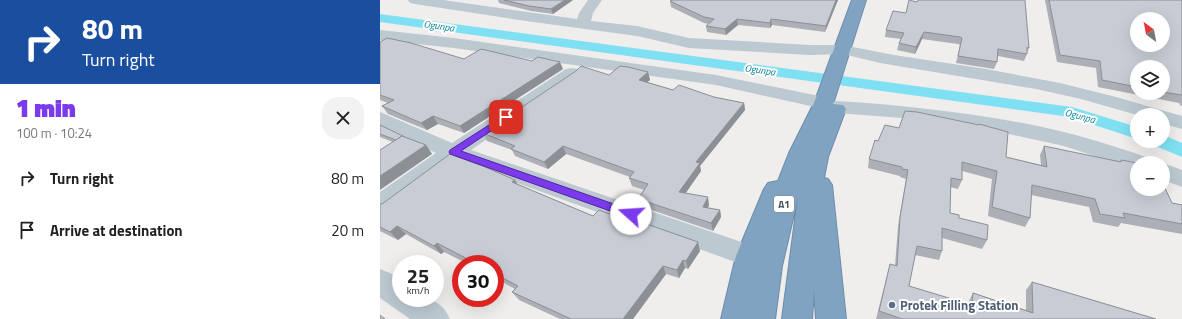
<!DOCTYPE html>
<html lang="en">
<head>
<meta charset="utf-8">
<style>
  :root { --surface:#fff; --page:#f2f2f2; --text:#222; --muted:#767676; --accent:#7c3aed }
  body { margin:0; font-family:"Titillium Web",sans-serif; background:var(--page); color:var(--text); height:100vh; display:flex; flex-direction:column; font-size:15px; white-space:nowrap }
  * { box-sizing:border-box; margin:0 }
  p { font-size:13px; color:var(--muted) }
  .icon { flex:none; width:22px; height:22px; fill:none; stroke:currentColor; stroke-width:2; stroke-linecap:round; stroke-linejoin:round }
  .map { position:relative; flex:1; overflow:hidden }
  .panel { display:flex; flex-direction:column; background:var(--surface); width:380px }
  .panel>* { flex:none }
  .hud { background:#1a4fa0; color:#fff; overflow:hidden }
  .needle { width:26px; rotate:328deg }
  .fabs { position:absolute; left:750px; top:12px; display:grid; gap:8px }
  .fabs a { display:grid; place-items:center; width:40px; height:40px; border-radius:50%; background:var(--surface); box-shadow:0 4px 16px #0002; font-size:20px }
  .speed { position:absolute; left:12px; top:255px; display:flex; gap:8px; font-size:20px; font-weight:700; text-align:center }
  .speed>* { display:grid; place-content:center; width:52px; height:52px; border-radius:50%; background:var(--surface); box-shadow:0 4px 16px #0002; line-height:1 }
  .speed small { font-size:10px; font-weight:400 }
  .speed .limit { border:6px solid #d22; background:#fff; color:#111 }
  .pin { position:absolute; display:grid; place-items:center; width:34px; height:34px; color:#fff; margin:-17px; border-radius:8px; box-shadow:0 2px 6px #0006 }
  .me { position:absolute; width:44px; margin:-22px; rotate:289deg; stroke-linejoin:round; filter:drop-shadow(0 0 3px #0008) }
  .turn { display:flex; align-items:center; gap:14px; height:84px; padding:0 16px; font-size:18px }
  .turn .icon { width:52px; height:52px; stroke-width:2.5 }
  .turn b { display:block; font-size:28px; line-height:34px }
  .round { display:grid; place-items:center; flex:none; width:42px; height:42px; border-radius:16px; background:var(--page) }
  .headline { display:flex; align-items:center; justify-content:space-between; height:68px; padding:0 16px }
  h1 { font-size:24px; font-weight:800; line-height:30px; color:var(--accent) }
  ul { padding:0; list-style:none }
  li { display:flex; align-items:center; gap:12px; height:52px; padding:0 16px }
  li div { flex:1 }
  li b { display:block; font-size:15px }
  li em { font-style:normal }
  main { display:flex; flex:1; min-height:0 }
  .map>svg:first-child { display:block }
</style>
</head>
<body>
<main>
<section class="panel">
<div class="hud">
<div class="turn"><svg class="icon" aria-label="right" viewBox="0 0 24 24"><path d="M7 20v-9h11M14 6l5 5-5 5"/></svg><div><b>80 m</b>Turn right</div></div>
</div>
<div class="headline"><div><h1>1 min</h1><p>100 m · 10:24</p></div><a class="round"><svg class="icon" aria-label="close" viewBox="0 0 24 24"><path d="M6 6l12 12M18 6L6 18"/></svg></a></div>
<ul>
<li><svg class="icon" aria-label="right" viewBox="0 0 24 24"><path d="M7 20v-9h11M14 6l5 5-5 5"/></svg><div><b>Turn right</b></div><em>80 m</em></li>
<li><svg class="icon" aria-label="arrive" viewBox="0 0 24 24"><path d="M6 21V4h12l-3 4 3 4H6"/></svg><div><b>Arrive at destination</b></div><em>20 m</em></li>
</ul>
</section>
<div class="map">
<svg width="802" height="319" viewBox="0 0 802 319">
  <rect width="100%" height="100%" fill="#f0eded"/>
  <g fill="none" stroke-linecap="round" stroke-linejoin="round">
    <g fill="#80e0f3" fill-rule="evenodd">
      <path d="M 0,14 L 692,107 L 757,127 L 757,139 L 690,117 L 0,22 Z"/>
      <path d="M 783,135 L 802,143 L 802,157 L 773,145 L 770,141 L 783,141 Z"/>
    </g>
    <g stroke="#6c8eac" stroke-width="2">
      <path id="highway" d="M 472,0 L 486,0 L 453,104 L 463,105 L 466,109 L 448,157 L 444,178 L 448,179 L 452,185 L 466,319 L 436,319 L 434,290 L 432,319 L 402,319 L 418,197 L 402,266 L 395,319 L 341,319 L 356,256 L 384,189 L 388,183 L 398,181 L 409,153 L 434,103 Z"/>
    </g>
    <g fill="#bcc9d1" fill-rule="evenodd">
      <path d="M 28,0 L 63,0 L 197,19 L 199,13 L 208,0 L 222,0 L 213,13 L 211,21 L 257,26 L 309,38 L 430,45 L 461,45 L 468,48 L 473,47 L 514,55 L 606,69 L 680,83 L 736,97 L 802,116 L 802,129 L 783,124 L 783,115 L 757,115 L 701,99 L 656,89 L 500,63 L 467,55 L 466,54 L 430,55 L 309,48 L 257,36 L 146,21 L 35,4 L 30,3 Z"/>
      <path d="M 0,30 L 74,38 L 336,75 L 444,97 L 451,99 L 453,102 L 457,101 C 521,105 585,112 648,124 C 689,132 729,144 769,158 L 772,163 L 757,163 L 757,170 L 684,146 L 611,130 L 535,119 L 457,113 L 450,111 L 448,108 L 444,109 L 336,85 L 74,48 L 0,40 Z"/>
      <path d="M 192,68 L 198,69 L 201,73 L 198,77 L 91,150 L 379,248 L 382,256 L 379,264 L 369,267 L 76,161 L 9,211 L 0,213 L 0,192 L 56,153 L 0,126 L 0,112 L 72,143 L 186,69 Z"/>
      <path d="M 783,163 L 802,170 L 802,187 L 783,180 Z"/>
      <path d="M 0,269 L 10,273 L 21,280 L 21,298 C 43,298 60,296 70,319 L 30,319 L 0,298 Z"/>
    </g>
    <use href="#highway" fill="#80a3c1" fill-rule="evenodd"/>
  </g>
  <g fill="#acafb6" fill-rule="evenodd">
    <path d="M 117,0 L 193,0 L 173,14 L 151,11 L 119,3 L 118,0 Z"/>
    <path d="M 292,0 L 458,0 L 445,32 L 392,25 L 390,28 L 358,25 L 346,35 L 327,32 L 326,26 L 329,24 L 324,23 L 291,7 L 290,1 Z"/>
    <path d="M 665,0 L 802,0 L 802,106 L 800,105 L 799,103 L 718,87 L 716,68 L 677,62 ZM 757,67 L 783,67 L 783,93 L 757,93 Z"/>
    <path d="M 526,13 L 649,48 L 647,52 L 647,54 L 644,61 L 618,56 L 617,62 L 614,69 L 576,63 L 580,45 L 578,44 L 542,39 L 535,54 L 517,50 L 519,43 L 521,39 L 505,37 L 506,30 Z"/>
    <path d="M 0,42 L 84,59 L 183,69 L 84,133 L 58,124 L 47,130 L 8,114 L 2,106 L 8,103 L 0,100 Z"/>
    <path d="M 268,72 L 270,80 L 267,82 L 293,90 L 334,97 L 364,103 L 365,110 L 320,166 L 321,171 L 305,193 L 329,205 L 328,208 L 340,210 L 341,217 L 333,231 L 260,206 L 258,199 L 264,190 L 252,186 L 249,178 L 250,177 L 186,154 L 168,169 L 135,156 L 132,150 L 107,141 L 103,133 L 229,75 Z"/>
    <path d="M 0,125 L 25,137 L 46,145 L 52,154 L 13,142 L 0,137 Z"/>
    <path d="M 519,128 L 626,157 L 661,165 L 660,155 L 664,146 L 740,162 L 741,160 L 792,203 L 802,205 L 802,234 L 741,223 L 738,227 L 713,222 L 709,207 L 651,195 L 650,218 L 645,227 L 608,216 L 612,179 L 582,171 L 582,180 L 578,189 L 570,187 L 570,213 L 579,218 L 607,240 L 602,249 L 562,238 L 562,251 L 559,260 L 535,255 L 529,286 L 588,304 L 589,301 L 593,293 L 646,310 L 646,290 L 652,282 L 776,319 L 496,319 L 510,264 L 515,266 L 518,226 L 526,179 L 520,177 L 520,176 L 488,168 L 489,159 L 498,141 Z"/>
    <path d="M 137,184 L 213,216 L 242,219 L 318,242 L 320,251 L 308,269 L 305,268 L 299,278 L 286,274 L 253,319 L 180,319 L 139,300 L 132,292 L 135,289 L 115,278 L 115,264 L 88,264 L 64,252 L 61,254 L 26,234 L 18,240 L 0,231 L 0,204 Z"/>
  </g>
  <g fill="#8c8f94">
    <path d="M 185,0 L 193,0 L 173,14 L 171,9 Z"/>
    <path d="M 456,0 L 458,0 L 445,32 L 446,26 Z"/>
    <path d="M 357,19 L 358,25 L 346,35 L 345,29 Z"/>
    <path d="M 391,19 L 392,25 L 390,28 L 390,23 Z"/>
    <path d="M 544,32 L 542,39 L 535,54 L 536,47 Z"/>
    <path d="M 180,62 L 183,69 L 84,133 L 80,126 Z"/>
    <path d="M 268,72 L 270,80 L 261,87 L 259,80 Z"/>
    <path d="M 364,103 L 365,110 L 320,166 L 321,171 L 301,200 L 299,192 L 316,162 Z"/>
    <path d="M 53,116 L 58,124 L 47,130 L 41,123 Z"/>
    <path d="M 46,145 L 52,154 L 0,190 L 0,176 Z"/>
    <path d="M 183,146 L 186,154 L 168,169 L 164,162 Z"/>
    <path d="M 135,180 L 140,189 L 132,182 Z"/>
    <path d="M 328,197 L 329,205 L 324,215 L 323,207 Z"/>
    <path d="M 340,210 L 341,217 L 333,231 L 331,223 Z"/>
    <path d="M 17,226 L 26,234 L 18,240 L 10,232 Z"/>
    <path d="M 318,242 L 320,251 L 308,269 L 306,261 Z"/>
    <path d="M 57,243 L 64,252 L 61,254 L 54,246 Z"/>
    <path d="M 303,260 L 305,268 L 299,278 L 297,270 Z"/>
    <path d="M 283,266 L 286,274 L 253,319 L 243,319 Z"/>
  </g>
  <g fill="#c8ccd4" stroke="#8c8f94" fill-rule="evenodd">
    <path d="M 124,0 L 185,0 L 171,9 L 149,6 Z"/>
    <path d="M 292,0 L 456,0 L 446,26 L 391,19 L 390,23 L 357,19 L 345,29 L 326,26 L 334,19 L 324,17 L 290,1 Z"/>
    <path d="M 529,0 L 537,2 L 538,0 L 645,0 L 649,48 L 647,47 L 647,54 L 618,49 L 617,62 L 578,56 L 582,38 L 580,37 L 544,32 L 536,47 L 519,43 L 524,33 L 506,30 L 513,11 L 526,13 Z"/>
    <path d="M 669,0 L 802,0 L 802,95 L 783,92 L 783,67 L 757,67 L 757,87 L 722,80 L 720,61 L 680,55 ZM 757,19 L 783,19 L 783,45 L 757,45 Z"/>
    <path d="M 7,38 L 31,43 L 84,59 L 101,49 L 152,61 L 158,57 L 180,62 L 80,126 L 53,116 L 41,123 L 2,106 L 14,100 L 0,95 L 0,42 Z"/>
    <path d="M 201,66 L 229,75 L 240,66 L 248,67 L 268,72 L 259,80 L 293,90 L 299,85 L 334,97 L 364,103 L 316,162 L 320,163 L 299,192 L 328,197 L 323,207 L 340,210 L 331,223 L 258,199 L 268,184 L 249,178 L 254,172 L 183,146 L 164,162 L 131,149 L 135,146 L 103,133 L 196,71 Z"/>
    <path d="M 525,111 L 537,112 L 599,125 L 599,124 L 628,132 L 626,157 L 667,167 L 664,146 L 741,162 L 741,160 L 757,163 L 757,189 L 783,189 L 783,184 L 792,203 L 802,205 L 802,224 L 743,213 L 745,218 L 720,214 L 715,199 L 652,185 L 650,218 L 612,207 L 617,171 L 582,162 L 582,180 L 571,178 L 570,213 L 579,215 L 579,218 L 608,225 L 607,240 L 562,228 L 562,251 L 537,246 L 529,286 L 592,305 L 593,293 L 653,313 L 652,282 L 776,319 L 522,319 L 499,311 L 510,264 L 517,266 L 520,217 L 528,170 L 522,169 L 522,167 L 489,159 L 495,140 L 498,141 L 505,125 L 519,128 Z"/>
    <path d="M 0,125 L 25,137 L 22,136 L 16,140 L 0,134 Z"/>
    <path d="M 22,136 L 46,145 L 0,176 L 0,150 Z"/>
    <path d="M 70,154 L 105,167 L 135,180 L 132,182 L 213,216 L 219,210 L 242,219 L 244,216 L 318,242 L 306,261 L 303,260 L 297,270 L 283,266 L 243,319 L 191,319 L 132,292 L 138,286 L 115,274 L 115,264 L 97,264 L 57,243 L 54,246 L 17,226 L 10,232 L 0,227 L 0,204 L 2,204 Z"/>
    <path d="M 0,315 L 5,319 L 0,319 Z"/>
  </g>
  <path fill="#7c3aed" stroke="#51269a" d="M 126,114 L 130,117 L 129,119 L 81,151 L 254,211 L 256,214 L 254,217 L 247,217 L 70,154 L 69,152 L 70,150 Z"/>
  <circle fill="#5c6f8a" stroke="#fff" stroke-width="1.5" cx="512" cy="305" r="4"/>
  <g text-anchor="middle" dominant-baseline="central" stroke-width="4" stroke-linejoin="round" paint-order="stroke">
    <g font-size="10" font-style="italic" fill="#03819a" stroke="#fff">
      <text transform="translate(59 26) rotate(8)">Ogunpa</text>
      <text transform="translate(380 70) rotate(8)">Ogunpa</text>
      <text transform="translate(700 116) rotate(15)">Ogunpa</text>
    </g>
    <rect fill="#fff" stroke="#7c868d" stroke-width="1" x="394" y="196" width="20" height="16" rx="3"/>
    <g font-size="10" font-weight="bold" fill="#44525c">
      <text x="404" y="204">A1</text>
    </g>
    <g font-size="13" font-weight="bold" fill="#4e5e75" stroke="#fff" text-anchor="start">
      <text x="520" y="305">Protek Filling Station</text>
    </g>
  </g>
</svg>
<div class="fabs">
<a><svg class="needle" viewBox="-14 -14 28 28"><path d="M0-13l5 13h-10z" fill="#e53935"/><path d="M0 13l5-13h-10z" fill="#767676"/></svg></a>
<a><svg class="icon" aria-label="layers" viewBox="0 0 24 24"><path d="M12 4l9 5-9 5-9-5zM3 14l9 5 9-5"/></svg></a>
<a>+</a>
<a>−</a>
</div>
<div class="speed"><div>25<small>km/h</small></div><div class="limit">30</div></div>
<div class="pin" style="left:126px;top:117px;background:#d93025"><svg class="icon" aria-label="arrive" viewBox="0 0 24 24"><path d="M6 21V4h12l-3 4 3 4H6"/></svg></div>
<svg class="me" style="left:251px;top:214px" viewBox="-20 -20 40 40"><circle r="19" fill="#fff"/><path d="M0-13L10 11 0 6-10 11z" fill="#7c3aed"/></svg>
</div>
</main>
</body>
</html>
